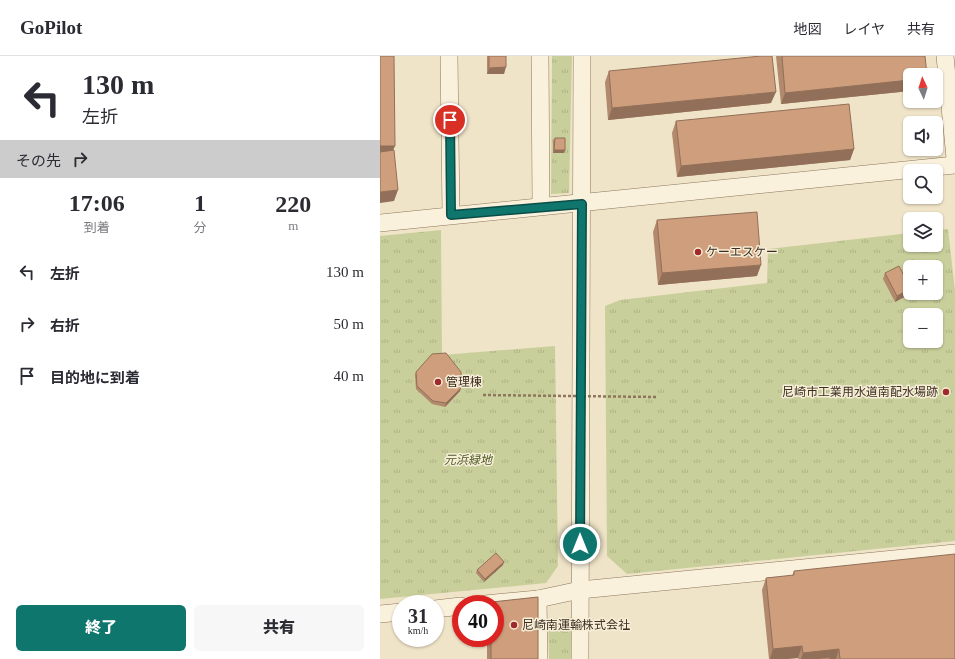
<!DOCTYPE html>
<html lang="ja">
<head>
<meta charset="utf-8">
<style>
  :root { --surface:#fff; --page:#f7f7f7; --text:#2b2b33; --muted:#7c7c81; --line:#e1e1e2; --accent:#0f766e }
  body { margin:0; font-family:"Times New Roman","Noto Sans JP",serif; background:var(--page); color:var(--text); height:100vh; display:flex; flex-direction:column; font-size:15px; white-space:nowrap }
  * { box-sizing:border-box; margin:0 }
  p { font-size:13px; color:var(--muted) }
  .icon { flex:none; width:22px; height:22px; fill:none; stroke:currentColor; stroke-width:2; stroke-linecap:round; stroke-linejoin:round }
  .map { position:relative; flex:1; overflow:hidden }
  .drawer { display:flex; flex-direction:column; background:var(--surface); width:380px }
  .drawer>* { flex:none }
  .top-card { background:#fff; color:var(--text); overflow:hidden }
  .needle { width:26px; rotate:356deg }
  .fabs { position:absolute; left:523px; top:12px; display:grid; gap:8px }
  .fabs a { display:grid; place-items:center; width:40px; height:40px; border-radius:6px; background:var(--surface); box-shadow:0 1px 3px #0004; font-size:20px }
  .speed { position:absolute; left:12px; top:539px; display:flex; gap:8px; font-size:20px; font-weight:700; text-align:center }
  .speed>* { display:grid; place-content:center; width:52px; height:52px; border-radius:50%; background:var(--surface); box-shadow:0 1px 3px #0004; line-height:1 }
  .speed small { font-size:10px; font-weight:400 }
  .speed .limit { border:6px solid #d22; background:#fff; color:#111 }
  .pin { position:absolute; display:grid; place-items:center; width:34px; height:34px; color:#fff; margin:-17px; border:2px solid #fff; border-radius:50%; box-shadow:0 1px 4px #0007 }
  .me { position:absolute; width:44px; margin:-22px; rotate:0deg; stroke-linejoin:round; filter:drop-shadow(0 0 3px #0008) }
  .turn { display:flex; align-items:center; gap:14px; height:84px; padding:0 16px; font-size:18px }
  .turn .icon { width:52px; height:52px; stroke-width:2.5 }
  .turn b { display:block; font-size:28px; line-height:34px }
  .then { display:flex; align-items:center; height:38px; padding:0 16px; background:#0003; gap:8px; font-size:15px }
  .eta { display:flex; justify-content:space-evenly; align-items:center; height:68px; text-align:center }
  .eta b { font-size:24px; font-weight:800; line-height:28px }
  .primary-button { display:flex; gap:8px; margin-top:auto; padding:8px 16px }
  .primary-button a { flex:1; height:46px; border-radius:6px; background:var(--accent); color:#fff; font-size:16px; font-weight:800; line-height:46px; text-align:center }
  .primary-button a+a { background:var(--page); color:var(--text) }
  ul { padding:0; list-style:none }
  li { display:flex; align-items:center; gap:12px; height:52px; padding:0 16px }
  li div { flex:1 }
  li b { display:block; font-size:15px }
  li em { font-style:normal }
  header { display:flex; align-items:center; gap:24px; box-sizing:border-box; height:56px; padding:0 20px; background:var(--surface); border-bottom:1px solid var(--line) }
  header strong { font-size:19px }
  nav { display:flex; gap:22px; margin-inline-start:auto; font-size:14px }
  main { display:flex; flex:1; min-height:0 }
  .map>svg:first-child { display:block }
</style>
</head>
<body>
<header>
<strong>GoPilot</strong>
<nav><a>地図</a><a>レイヤ</a><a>共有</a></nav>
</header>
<main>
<section class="drawer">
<div class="top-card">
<div class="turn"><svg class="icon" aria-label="left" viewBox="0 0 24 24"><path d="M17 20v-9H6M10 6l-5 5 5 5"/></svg><div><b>130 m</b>左折</div></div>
<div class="then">その先<svg class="icon" aria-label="right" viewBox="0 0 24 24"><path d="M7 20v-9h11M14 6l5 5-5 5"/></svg></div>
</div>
<div class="eta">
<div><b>17:06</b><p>到着</p></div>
<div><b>1</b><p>分</p></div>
<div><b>220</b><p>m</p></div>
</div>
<ul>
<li><svg class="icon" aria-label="left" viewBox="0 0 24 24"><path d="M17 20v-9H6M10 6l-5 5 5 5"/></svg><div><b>左折</b></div><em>130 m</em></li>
<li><svg class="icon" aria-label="right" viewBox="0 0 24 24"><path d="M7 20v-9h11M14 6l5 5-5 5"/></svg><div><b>右折</b></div><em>50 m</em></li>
<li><svg class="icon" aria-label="arrive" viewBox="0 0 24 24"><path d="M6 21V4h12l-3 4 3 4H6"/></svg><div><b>目的地に到着</b></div><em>40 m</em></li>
</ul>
<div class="primary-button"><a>終了</a><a>共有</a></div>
</section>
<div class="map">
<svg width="575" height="603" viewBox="0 0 575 603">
  <defs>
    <pattern id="park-tufts" width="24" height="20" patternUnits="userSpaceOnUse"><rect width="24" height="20" fill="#c9cf9b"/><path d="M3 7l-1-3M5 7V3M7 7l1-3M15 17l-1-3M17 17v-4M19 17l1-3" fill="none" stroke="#aeb285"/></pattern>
  </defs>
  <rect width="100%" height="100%" fill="#f0e4c8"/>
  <g fill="url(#park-tufts)" fill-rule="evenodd">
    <path d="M 172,0 L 192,0 L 189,137 L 171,138 Z"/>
    <path d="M 568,173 L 575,234 L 575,485 L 247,518 L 227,500 L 225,250 L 240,244 L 387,227 L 388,193 L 530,177 L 530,189 L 556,189 L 556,174 ZM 530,211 L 556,211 L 556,237 L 530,237 ZM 530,259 L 556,259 L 556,285 L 530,285 Z"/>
    <path d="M 61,174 L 62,299 L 175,290 L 178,510 L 166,527 L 0,543 L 0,180 Z"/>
    <path d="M 192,561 L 192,603 L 169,603 L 168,563 Z"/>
  </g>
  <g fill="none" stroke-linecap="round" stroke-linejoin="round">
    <g stroke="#8d765c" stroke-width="18">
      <g id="minor">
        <path d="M 69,0 L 71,159"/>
        <path d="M 160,0 L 161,150"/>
        <path d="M 565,0 L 575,102"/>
        <path d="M 0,167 L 575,109"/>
        <path d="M 158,543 L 159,603"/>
        <path d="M 105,548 L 158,543 L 200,534 L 575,497"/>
        <path d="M 55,553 L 81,550"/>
        <path d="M 0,558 L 21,556"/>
        <path d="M 200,603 L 202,0"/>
      </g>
    </g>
    <use href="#minor" stroke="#faf1dc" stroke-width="17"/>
    <path stroke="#8d765c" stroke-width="2.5" stroke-dasharray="3 2" stroke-linecap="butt" d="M 103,339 L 277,341"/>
  </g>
  <g fill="#b2896c">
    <path d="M 107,0 L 126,0 L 124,18 L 107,18 Z"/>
    <path d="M 396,0 L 545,0 L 530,19 L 530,35 L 401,48 Z"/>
    <path d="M 229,15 L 391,47 L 228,64 L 225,26 Z"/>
    <path d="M 296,65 L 474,93 L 470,104 L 297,121 L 292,77 Z"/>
    <path d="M 175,82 L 185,94 L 184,97 L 173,97 L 173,85 Z"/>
    <path d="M 277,164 L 377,220 L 278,229 L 273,176 Z"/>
    <path d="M 505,217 L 528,239 L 515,246 L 503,223 Z"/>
    <path d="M 36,316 L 80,335 L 65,351 L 52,348 L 36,333 L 35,319 Z"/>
    <path d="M 123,509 L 104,526 L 96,517 L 97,514 Z"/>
    <path d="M 414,515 L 575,603 L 418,603 L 418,602 L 406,603 L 389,603 L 382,534 L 386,522 L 412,520 Z"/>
    <path d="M 158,541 L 158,603 L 107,603 L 107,582 L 115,582 L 115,548 L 111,548 L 112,546 Z"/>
  </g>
  <g fill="#916f58">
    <path d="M 126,11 L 124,18 L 107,18 L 109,12 Z"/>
    <path d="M 530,24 L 530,35 L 401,48 L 405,37 Z"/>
    <path d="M 396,36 L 391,47 L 228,64 L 232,52 Z"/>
    <path d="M 0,90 L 15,90 L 11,99 L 0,99 Z"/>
    <path d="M 474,93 L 470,104 L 297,121 L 301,110 Z"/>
    <path d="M 174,94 L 185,94 L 184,97 L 173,97 Z"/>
    <path d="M 18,134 L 14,145 L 0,147 L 0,136 Z"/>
    <path d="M 381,209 L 377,220 L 278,229 L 282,217 Z"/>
    <path d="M 530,233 L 528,239 L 515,246 L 517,240 Z"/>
    <path d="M 81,332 L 80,335 L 65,351 L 66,347 Z"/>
    <path d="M 124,506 L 123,509 L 104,526 L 105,523 Z"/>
    <path d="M 422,590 L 418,602 L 406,603 L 390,603 L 393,593 Z"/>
    <path d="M 459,593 L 456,603 L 421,603 L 423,597 Z"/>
  </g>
  <g fill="#cf9f7d" stroke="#916f58">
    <path d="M 0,0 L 14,0 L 15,90 L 0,90 Z"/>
    <path d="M 109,0 L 126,0 L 126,11 L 109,12 Z"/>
    <path d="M 381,0 L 392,0 L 396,36 L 232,52 L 229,15 Z"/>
    <path d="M 402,0 L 545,0 L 547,19 L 530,19 L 530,24 L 405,37 Z"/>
    <path d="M 469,48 L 474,93 L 301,110 L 296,65 Z"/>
    <path d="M 175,82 L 185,82 L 185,94 L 174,94 Z"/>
    <path d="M 14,94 L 18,134 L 0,136 L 0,96 Z"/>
    <path d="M 377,156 L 381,209 L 282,217 L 277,164 Z"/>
    <path d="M 519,210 L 530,231 L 530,233 L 517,240 L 505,217 Z"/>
    <path d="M 66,297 L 81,316 L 81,332 L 66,347 L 53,345 L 37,330 L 36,316 L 52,298 Z"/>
    <path d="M 116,497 L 124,506 L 105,523 L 97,514 Z"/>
    <path d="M 575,498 L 575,603 L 460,603 L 459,593 L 423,597 L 422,590 L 393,593 L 386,522 L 414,519 L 414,515 Z"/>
    <path d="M 158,541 L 158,603 L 111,603 L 111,582 L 115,582 L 115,548 L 112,548 L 112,546 Z"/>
    <path d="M 450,601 L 450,603 L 433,603 Z"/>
  </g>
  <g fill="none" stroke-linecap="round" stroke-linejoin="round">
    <g stroke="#0a4d48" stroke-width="10">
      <path id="route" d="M 70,64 L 71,159 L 202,148 L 200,488"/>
    </g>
    <use href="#route" stroke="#0f766e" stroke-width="7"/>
  </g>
  <g fill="#9e2a2b" stroke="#f7eed8" stroke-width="1.5">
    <circle cx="318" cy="196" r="4"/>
    <circle cx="58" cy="326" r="4"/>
    <circle cx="566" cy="336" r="4"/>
    <circle cx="134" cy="569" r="4"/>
  </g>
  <g text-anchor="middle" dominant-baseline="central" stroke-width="3" stroke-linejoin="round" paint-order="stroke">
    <g font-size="12" fill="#3d2e20" stroke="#f7eed8" text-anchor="start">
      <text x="326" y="196">ケーエスケー</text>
      <text x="66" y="326">管理棟</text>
      <text x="558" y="336" text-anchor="end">尼崎市工業用水道南配水場跡</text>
      <text x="142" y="569">尼崎南運輸株式会社</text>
    </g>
    <g font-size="12" font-style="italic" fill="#4d5a26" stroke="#f7eed8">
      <text x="88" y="404">元浜緑地</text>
    </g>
  </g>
</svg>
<div class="fabs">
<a><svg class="needle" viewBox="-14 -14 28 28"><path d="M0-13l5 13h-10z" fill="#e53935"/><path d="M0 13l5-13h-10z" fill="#7c7c81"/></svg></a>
<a><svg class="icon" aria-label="sound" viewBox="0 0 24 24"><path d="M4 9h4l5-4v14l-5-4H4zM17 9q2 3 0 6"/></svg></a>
<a><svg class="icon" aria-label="search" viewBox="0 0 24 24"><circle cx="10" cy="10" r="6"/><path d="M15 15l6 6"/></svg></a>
<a><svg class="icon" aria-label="layers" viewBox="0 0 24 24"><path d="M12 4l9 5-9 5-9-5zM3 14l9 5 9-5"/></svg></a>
<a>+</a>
<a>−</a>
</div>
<div class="speed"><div>31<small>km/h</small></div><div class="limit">40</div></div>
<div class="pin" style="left:70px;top:64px;background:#d93025"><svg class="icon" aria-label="arrive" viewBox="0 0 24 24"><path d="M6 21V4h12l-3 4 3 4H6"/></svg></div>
<svg class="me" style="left:200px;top:488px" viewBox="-20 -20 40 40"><circle r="17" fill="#0f766e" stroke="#fff" stroke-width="3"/><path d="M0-11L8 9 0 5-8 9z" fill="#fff"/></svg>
</div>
</main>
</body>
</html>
